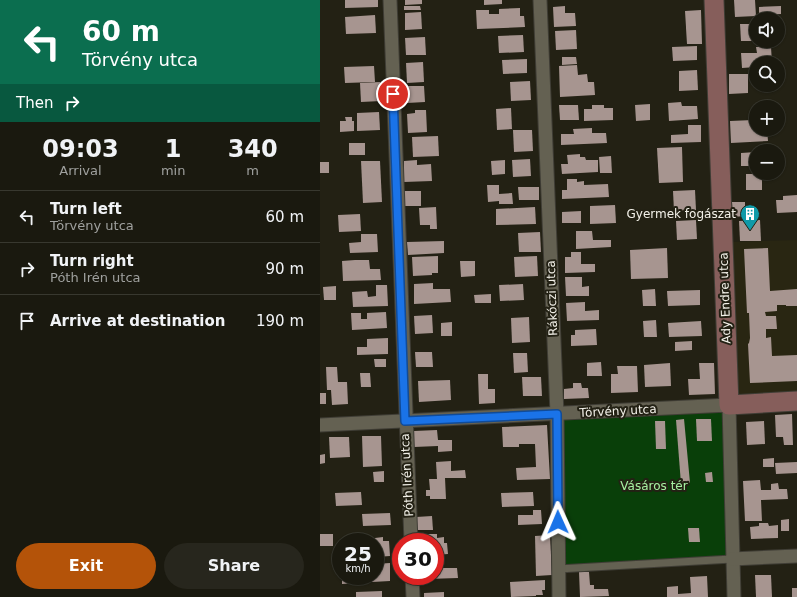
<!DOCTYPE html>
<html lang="en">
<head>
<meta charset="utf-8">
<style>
  :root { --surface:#1a190f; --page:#27261d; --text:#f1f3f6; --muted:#9fa09e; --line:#38382f; --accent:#b45309 }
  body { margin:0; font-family:"DejaVu Sans",sans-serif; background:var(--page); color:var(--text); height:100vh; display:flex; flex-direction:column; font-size:15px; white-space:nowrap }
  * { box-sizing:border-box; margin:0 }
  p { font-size:13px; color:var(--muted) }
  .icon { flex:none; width:22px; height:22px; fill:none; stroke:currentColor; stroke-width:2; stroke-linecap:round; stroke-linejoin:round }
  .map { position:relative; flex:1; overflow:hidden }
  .panel { display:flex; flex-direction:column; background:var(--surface); width:320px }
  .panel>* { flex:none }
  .top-card { background:#0b6e4f; color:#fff; overflow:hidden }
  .controls { position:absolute; left:429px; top:12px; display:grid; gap:8px }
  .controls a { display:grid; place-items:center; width:36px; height:36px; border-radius:50%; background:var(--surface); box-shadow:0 1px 3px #0004,0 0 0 1px var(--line); font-size:20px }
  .speed { position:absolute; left:12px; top:533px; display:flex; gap:8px; font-size:20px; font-weight:700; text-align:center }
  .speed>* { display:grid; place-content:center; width:52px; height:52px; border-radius:50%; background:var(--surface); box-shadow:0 1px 3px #0004,0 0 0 1px var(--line); line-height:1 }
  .speed small { font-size:10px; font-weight:400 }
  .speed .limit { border:6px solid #d22; background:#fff; color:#111 }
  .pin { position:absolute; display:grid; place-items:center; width:34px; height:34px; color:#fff; margin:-17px; border:2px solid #fff; border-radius:50%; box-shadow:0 1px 4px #0007 }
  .me { position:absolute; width:44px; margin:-22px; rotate:359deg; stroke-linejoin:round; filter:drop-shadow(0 0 3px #0008) }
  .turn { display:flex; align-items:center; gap:14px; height:84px; padding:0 16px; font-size:18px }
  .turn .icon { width:52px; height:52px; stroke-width:2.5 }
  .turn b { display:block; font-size:28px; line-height:34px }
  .then { display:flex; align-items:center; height:38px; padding:0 16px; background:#0003; gap:8px; font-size:15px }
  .eta { display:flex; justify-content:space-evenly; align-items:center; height:68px; text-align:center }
  .eta b { font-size:24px; font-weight:800; line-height:28px }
  .primary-button { display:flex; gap:8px; margin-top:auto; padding:8px 16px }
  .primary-button a { flex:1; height:46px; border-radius:24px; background:var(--accent); color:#fff; font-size:16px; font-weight:800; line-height:46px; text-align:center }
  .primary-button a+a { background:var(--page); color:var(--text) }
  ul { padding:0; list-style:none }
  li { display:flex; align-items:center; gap:12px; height:52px; padding:0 16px; border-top:1px solid var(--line) }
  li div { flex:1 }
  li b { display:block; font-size:15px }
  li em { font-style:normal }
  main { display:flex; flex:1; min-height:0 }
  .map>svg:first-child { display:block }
</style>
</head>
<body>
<main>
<section class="panel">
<div class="top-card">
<div class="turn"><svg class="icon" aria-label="left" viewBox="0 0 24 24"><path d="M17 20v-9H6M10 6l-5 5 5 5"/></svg><div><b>60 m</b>Törvény utca</div></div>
<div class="then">Then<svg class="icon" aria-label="right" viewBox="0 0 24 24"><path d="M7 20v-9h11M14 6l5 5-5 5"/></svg></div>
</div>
<div class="eta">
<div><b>09:03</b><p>Arrival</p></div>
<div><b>1</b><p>min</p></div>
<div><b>340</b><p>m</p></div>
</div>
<ul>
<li><svg class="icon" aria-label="left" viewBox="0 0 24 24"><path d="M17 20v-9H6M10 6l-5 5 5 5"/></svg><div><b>Turn left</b><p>Törvény utca</p></div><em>60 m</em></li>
<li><svg class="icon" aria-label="right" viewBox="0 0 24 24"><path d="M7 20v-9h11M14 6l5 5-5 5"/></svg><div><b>Turn right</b><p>Póth Irén utca</p></div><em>90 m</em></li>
<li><svg class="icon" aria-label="arrive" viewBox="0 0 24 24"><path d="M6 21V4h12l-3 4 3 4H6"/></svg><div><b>Arrive at destination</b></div><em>190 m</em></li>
</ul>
<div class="primary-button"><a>Exit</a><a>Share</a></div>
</section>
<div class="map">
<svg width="477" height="597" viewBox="0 0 477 597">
  <rect width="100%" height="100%" fill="#232114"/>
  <path fill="#292612" d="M 477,240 L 477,392 L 416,394 L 411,242 Z"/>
  <path fill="#093f09" d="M 409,405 L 412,559 L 238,569 L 237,414 Z"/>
  <g fill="#a79590">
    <path d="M 25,0 L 58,0 L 58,7 L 25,8 Z"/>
    <path d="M 85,0 L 102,0 L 102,4 L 85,5 Z"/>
    <path d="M 164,0 L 182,0 L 182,4 L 164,5 Z"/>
    <path d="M 414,0 L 435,0 L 436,16 L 415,17 Z"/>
    <path d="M 84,6 L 100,6 L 101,10 L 84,10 Z"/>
    <path d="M 245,6 L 245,13 L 255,13 L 256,26 L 234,27 L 233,7 Z"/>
    <path d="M 461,6 L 461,14 L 439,15 L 439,7 Z"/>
    <path d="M 200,8 L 200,16 L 204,16 L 205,27 L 157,29 L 156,10 L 169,10 L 169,14 L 179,14 L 179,9 Z"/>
    <path d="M 381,10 L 382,44 L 367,44 L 365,11 Z"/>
    <path d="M 101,12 L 102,29 L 85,30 L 85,13 Z"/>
    <path d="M 55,15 L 56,33 L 26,34 L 25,17 Z"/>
    <path d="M 420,24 L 436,24 L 436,41 L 421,41 Z"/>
    <path d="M 256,30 L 257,49 L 236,50 L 235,31 Z"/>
    <path d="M 203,35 L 204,52 L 179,53 L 178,36 Z"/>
    <path d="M 105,37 L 106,55 L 86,55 L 85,38 Z"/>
    <path d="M 377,46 L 377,60 L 353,61 L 352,47 Z"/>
    <path d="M 436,47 L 451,47 L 452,63 L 436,63 L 436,67 L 422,68 L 421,53 L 437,53 Z"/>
    <path d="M 242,57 L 256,57 L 257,64 L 242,65 Z"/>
    <path d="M 207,59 L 207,73 L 183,74 L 182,60 Z"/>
    <path d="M 103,62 L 104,82 L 87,83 L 86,63 Z"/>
    <path d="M 257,65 L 258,75 L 267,74 L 268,82 L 274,82 L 275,95 L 240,97 L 239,66 Z"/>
    <path d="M 54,66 L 55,82 L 25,83 L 24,67 Z"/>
    <path d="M 377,70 L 378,90 L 359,91 L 359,71 Z"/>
    <path d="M 409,74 L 428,74 L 428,93 L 409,94 Z"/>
    <path d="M 210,81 L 211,100 L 191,101 L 190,82 Z"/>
    <path d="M 60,82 L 61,101 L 41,102 L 40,83 Z"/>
    <path d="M 86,86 L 104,86 L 105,102 L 87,103 Z"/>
    <path d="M 361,102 L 362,106 L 377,106 L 378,119 L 349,121 L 348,103 Z"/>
    <path d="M 330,104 L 330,120 L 316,121 L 315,105 Z"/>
    <path d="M 239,105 L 258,105 L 259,120 L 240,120 Z"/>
    <path d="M 272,105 L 284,105 L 284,108 L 293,108 L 293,120 L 264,121 L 264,109 L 272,109 Z"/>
    <path d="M 191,108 L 192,129 L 177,130 L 176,109 Z"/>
    <path d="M 95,110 L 106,110 L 107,132 L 88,133 L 87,114 L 95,113 Z"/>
    <path d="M 59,112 L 60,130 L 37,131 L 37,113 Z"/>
    <path d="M 25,117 L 32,117 L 32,121 L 34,121 L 34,131 L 20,132 L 20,121 L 26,121 Z"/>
    <path d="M 433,120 L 433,129 L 447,129 L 448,141 L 411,143 L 410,121 Z"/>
    <path d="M 368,125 L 381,125 L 381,142 L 351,143 L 351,135 L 368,134 Z"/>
    <path d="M 272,128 L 272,133 L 286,133 L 287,143 L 241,145 L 241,134 L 254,134 L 253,129 Z"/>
    <path d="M 193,130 L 212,130 L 213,151 L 194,152 Z"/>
    <path d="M 118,136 L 119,156 L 93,157 L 92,137 Z"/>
    <rect x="29" y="143" width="16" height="12"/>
    <path d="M 362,147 L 363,182 L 339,183 L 337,148 Z"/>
    <path d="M 436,152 L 436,166 L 421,166 L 421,153 Z"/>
    <path d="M 260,154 L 260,157 L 265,157 L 266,160 L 278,160 L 278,172 L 242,174 L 241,164 L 248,164 L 247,155 Z"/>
    <path d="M 291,156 L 292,173 L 280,173 L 279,157 Z"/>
    <path d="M 210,159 L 211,176 L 193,177 L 192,160 Z"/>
    <path d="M 97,160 L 97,165 L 111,164 L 112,181 L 84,182 L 84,161 Z"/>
    <path d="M 185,160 L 185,174 L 172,175 L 171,161 Z"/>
    <path d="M 41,161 L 60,161 L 62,202 L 43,203 Z"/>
    <rect x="0" y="162" width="9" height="11"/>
    <rect x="426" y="174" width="16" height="16"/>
    <path d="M 247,179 L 257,179 L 257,182 L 264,181 L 264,185 L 288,184 L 289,197 L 242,199 L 242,190 L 247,190 Z"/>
    <path d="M 167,185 L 179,185 L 179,194 L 192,193 L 193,204 L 179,204 L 179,201 L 168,202 Z"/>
    <path d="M 198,187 L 219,187 L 219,200 L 199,200 Z"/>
    <path d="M 375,190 L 376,210 L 354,211 L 353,191 Z"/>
    <path d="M 84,191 L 101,191 L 101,206 L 85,206 Z"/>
    <path d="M 477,195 L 477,212 L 457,213 L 456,200 L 463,200 L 463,196 Z"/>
    <path d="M 412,202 L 425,202 L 425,216 L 413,217 Z"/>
    <path d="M 295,205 L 296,223 L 270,224 L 270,206 Z"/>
    <path d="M 116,207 L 117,229 L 110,229 L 110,225 L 100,225 L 99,208 Z"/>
    <path d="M 215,207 L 216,224 L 176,225 L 176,209 Z"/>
    <path d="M 261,211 L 261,223 L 242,223 L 242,212 Z"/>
    <path d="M 40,214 L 41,231 L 19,232 L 18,215 Z"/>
    <path d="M 376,220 L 377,239 L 357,240 L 356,221 Z"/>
    <path d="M 440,220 L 441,241 L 420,241 L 419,221 Z"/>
    <path d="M 256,231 L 272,231 L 273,240 L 291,240 L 291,247 L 256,249 Z"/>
    <path d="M 220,232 L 221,252 L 199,252 L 198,233 Z"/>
    <path d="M 41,234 L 57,234 L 58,252 L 30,253 L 29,243 L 41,242 Z"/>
    <path d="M 124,241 L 124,253 L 88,255 L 87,242 Z"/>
    <path d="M 347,248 L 348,278 L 311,279 L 310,250 Z"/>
    <path d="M 448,248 L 450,291 L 477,289 L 477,306 L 466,306 L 466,305 L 457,305 L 457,311 L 445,312 L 446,316 L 456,316 L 457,329 L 446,329 L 446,338 L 451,337 L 452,356 L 477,355 L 477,381 L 430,383 L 428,344 L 429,343 L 430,338 L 429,313 L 427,313 L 424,249 Z"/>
    <path d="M 251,252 L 261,252 L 261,264 L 275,264 L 275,272 L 245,273 L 245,257 L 251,257 Z"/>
    <path d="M 118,256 L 118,273 L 112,273 L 112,275 L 93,276 L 92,257 Z"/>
    <path d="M 217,256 L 218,276 L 195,277 L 194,257 Z"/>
    <path d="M 35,260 L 49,260 L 50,269 L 60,269 L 61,280 L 23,281 L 22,261 Z"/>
    <path d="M 140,261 L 155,261 L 155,276 L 141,277 Z"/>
    <path d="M 245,277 L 262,277 L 262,287 L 269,286 L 269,296 L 246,296 Z"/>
    <path d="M 113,283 L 113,289 L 130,289 L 131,302 L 94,304 L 94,284 Z"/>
    <path d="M 203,284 L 204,300 L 180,301 L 179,285 Z"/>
    <path d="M 56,285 L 67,285 L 68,306 L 33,307 L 32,292 L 47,291 L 48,297 L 56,296 Z"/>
    <path d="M 16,286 L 16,300 L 4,300 L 3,287 Z"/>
    <path d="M 335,289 L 336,306 L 323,306 L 322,290 Z"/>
    <path d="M 380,290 L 380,305 L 348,306 L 347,291 Z"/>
    <path d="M 171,294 L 171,303 L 155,303 L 154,295 Z"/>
    <path d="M 265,302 L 265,311 L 279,310 L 279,320 L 247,321 L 246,303 Z"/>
    <path d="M 66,312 L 67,328 L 32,330 L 31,313 L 41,313 L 41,319 L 47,319 L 47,313 Z"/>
    <path d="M 112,315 L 113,333 L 95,334 L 94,316 Z"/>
    <path d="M 209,317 L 210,342 L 192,343 L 191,318 Z"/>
    <path d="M 336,320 L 337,337 L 324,337 L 323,321 Z"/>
    <path d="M 381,321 L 382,336 L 349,337 L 348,323 Z"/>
    <path d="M 132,322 L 132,336 L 121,336 L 121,323 Z"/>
    <path d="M 276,329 L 277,345 L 251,346 L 251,335 L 255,335 L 255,330 Z"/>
    <path d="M 68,338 L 68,354 L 37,355 L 37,347 L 47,347 L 47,339 Z"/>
    <path d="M 372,341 L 372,350 L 355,351 L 355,342 Z"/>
    <path d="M 95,352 L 112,352 L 113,367 L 96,367 Z"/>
    <path d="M 193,353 L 207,353 L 208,372 L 194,373 Z"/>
    <path d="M 54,359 L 66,359 L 66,367 L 55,367 Z"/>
    <path d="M 281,362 L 282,376 L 267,376 L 267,363 Z"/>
    <path d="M 350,363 L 351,386 L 325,387 L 324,365 Z"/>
    <path d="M 379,363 L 394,363 L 395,394 L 369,395 L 368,379 L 380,379 Z"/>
    <path d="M 297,366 L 317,366 L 318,392 L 291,393 L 291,374 L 298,374 Z"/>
    <path d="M 6,367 L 17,367 L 18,382 L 27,382 L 28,404 L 12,405 L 11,390 L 7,390 Z"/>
    <path d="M 40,373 L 50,373 L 51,387 L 41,387 Z"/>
    <path d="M 158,374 L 168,374 L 168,389 L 175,389 L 175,403 L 159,404 Z"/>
    <path d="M 202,377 L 221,377 L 222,396 L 203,396 Z"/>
    <path d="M 130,380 L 131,400 L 99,402 L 98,381 Z"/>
    <path d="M 253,383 L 261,383 L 262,388 L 268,388 L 269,398 L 244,399 L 244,389 L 253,388 Z"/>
    <rect x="0" y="393" width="6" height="11"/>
    <path d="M 472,414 L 473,445 L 464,445 L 463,437 L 456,437 L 455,415 Z"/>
    <path d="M 364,419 L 370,483 L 361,484 L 356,420 Z"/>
    <path d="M 376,419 L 391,419 L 392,441 L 377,441 Z"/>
    <path d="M 335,421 L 345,421 L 346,449 L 336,449 Z"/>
    <path d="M 444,421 L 445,444 L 427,445 L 426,422 Z"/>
    <path d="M 227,425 L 230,479 L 197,480 L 196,468 L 216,467 L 215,444 L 199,444 L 199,447 L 183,447 L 182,427 Z"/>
    <path d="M 117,430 L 118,440 L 132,440 L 132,451 L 118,452 L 118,446 L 94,447 L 94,431 Z"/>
    <path d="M 42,436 L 61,436 L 62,466 L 43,467 Z"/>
    <path d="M 9,437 L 29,437 L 30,457 L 10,458 Z"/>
    <path d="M 5,454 L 5,463 L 0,464 L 0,455 Z"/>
    <path d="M 454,458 L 454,467 L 443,467 L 443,459 Z"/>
    <path d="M 131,461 L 131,471 L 145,470 L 146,478 L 125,478 L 126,499 L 110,499 L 110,496 L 106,496 L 106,490 L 110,490 L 109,479 L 117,479 L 116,462 Z"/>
    <path d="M 477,462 L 477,473 L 456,474 L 455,463 Z"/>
    <path d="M 64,471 L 64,482 L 54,482 L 53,472 Z"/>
    <path d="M 392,472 L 393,482 L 386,482 L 385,473 Z"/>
    <path d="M 440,480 L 441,490 L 451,490 L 451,484 L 458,483 L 459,489 L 467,489 L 468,499 L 441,500 L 442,521 L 425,521 L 423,481 Z"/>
    <path d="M 41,492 L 42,505 L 16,506 L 15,493 Z"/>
    <path d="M 213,492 L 214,506 L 182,507 L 181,493 Z"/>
    <path d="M 213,510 L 221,510 L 222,524 L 198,525 L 198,515 L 213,515 Z"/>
    <path d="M 70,513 L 71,525 L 43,526 L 42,514 Z"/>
    <path d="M 112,516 L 113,530 L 97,530 L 96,517 Z"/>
    <path d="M 469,519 L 469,531 L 461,531 L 461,520 Z"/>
    <path d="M 439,523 L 448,523 L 449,526 L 458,525 L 458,538 L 431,539 L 430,527 L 439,526 Z"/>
    <path d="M 368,528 L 379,528 L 380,542 L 369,542 Z"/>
    <rect x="0" y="534" width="13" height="12"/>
    <path d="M 105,534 L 117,534 L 117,538 L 124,537 L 124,543 L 127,543 L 128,554 L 115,555 L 115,542 L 106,542 Z"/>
    <path d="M 230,535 L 232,575 L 216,576 L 215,536 Z"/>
    <path d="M 63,537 L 63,541 L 69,541 L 70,556 L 56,557 L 55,538 Z"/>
    <path d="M 70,563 L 70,581 L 52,582 L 51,576 L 55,576 L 55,564 Z"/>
    <path d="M 115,568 L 137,568 L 138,578 L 107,579 L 107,576 L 115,576 Z"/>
    <path d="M 259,572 L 269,572 L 270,585 L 274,585 L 274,589 L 288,589 L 289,596 L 260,597 Z"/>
    <path d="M 435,575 L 451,575 L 452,597 L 436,597 Z"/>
    <path d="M 22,576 L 40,576 L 40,583 L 22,584 Z"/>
    <path d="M 387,576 L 388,597 L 347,597 L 347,587 L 358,586 L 358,594 L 371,593 L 370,577 Z"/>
    <path d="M 225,580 L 225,590 L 222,590 L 223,595 L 216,595 L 216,596 L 191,597 L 190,582 Z"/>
    <rect x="472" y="588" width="5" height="9"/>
    <path d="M 62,591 L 62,597 L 36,597 L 36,592 Z"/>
    <path d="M 124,592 L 124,597 L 104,597 L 104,593 Z"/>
  </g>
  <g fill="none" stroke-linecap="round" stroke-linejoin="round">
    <g stroke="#3f3d35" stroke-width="9">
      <path id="lane" d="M 238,569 L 412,559"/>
    </g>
    <g stroke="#3f3d35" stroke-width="15">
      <g id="street">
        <path d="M 70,0 L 91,542"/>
        <path d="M 220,0 L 237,414 L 239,597"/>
        <path d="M 0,425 L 409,405 L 414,597"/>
        <path d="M 412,559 L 477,556"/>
        <path d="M 92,576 L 93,597"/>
      </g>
    </g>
    <g stroke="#3f3d35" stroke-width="21">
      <path id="secondary" d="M 394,0 L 409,405 L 477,401"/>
    </g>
    <use href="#lane" stroke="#646152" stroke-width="7"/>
    <use href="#street" stroke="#646152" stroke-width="13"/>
    <use href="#secondary" stroke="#865e5b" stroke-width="19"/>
  </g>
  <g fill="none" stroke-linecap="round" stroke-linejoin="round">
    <g stroke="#114b97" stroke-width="10">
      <path id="route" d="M 73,94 L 85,421 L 237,414 L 238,522"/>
    </g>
    <use href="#route" stroke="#1a73e8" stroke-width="7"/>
  </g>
  <defs>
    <g id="building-pin" transform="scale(1)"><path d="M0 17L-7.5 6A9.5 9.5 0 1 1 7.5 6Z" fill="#0f9aa8" stroke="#232114"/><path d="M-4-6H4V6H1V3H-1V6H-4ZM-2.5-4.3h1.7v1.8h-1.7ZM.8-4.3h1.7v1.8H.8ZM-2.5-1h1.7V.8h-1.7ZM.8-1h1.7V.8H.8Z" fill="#fff"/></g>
  </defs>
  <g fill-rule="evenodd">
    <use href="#building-pin" x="430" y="214"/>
  </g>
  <g text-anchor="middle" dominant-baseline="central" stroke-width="4" stroke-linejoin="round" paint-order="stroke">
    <g font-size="12" fill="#f3f1e9" stroke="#232114" text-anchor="end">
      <text x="416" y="214">Gyermek fogászat</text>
    </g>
    <g font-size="12" fill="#f3f1e9" stroke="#232114">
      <text transform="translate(232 298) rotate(-92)">Rákóczi utca</text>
      <text transform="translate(405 298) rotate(-92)">Ady Endre utca</text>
      <text transform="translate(298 411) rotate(-3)">Törvény utca</text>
      <text transform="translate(87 475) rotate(-93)">Póth Irén utca</text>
    </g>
    <g font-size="12" fill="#a6f0a1" stroke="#232114">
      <text x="334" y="486">Vásáros tér</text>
    </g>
  </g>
</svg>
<div class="controls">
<a><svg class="icon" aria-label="sound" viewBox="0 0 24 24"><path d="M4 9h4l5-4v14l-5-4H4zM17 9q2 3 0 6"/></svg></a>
<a><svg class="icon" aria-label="search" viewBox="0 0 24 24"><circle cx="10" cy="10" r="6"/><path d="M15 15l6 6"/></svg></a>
<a>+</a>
<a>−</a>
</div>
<div class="speed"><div>25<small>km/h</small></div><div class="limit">30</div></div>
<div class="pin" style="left:73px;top:94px;background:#d93025"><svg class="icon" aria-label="arrive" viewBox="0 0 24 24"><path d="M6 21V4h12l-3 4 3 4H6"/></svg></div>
<svg class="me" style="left:238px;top:522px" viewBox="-20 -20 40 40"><path d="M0-17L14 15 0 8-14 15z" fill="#1a73e8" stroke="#fff" stroke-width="4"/></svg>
</div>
</main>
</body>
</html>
